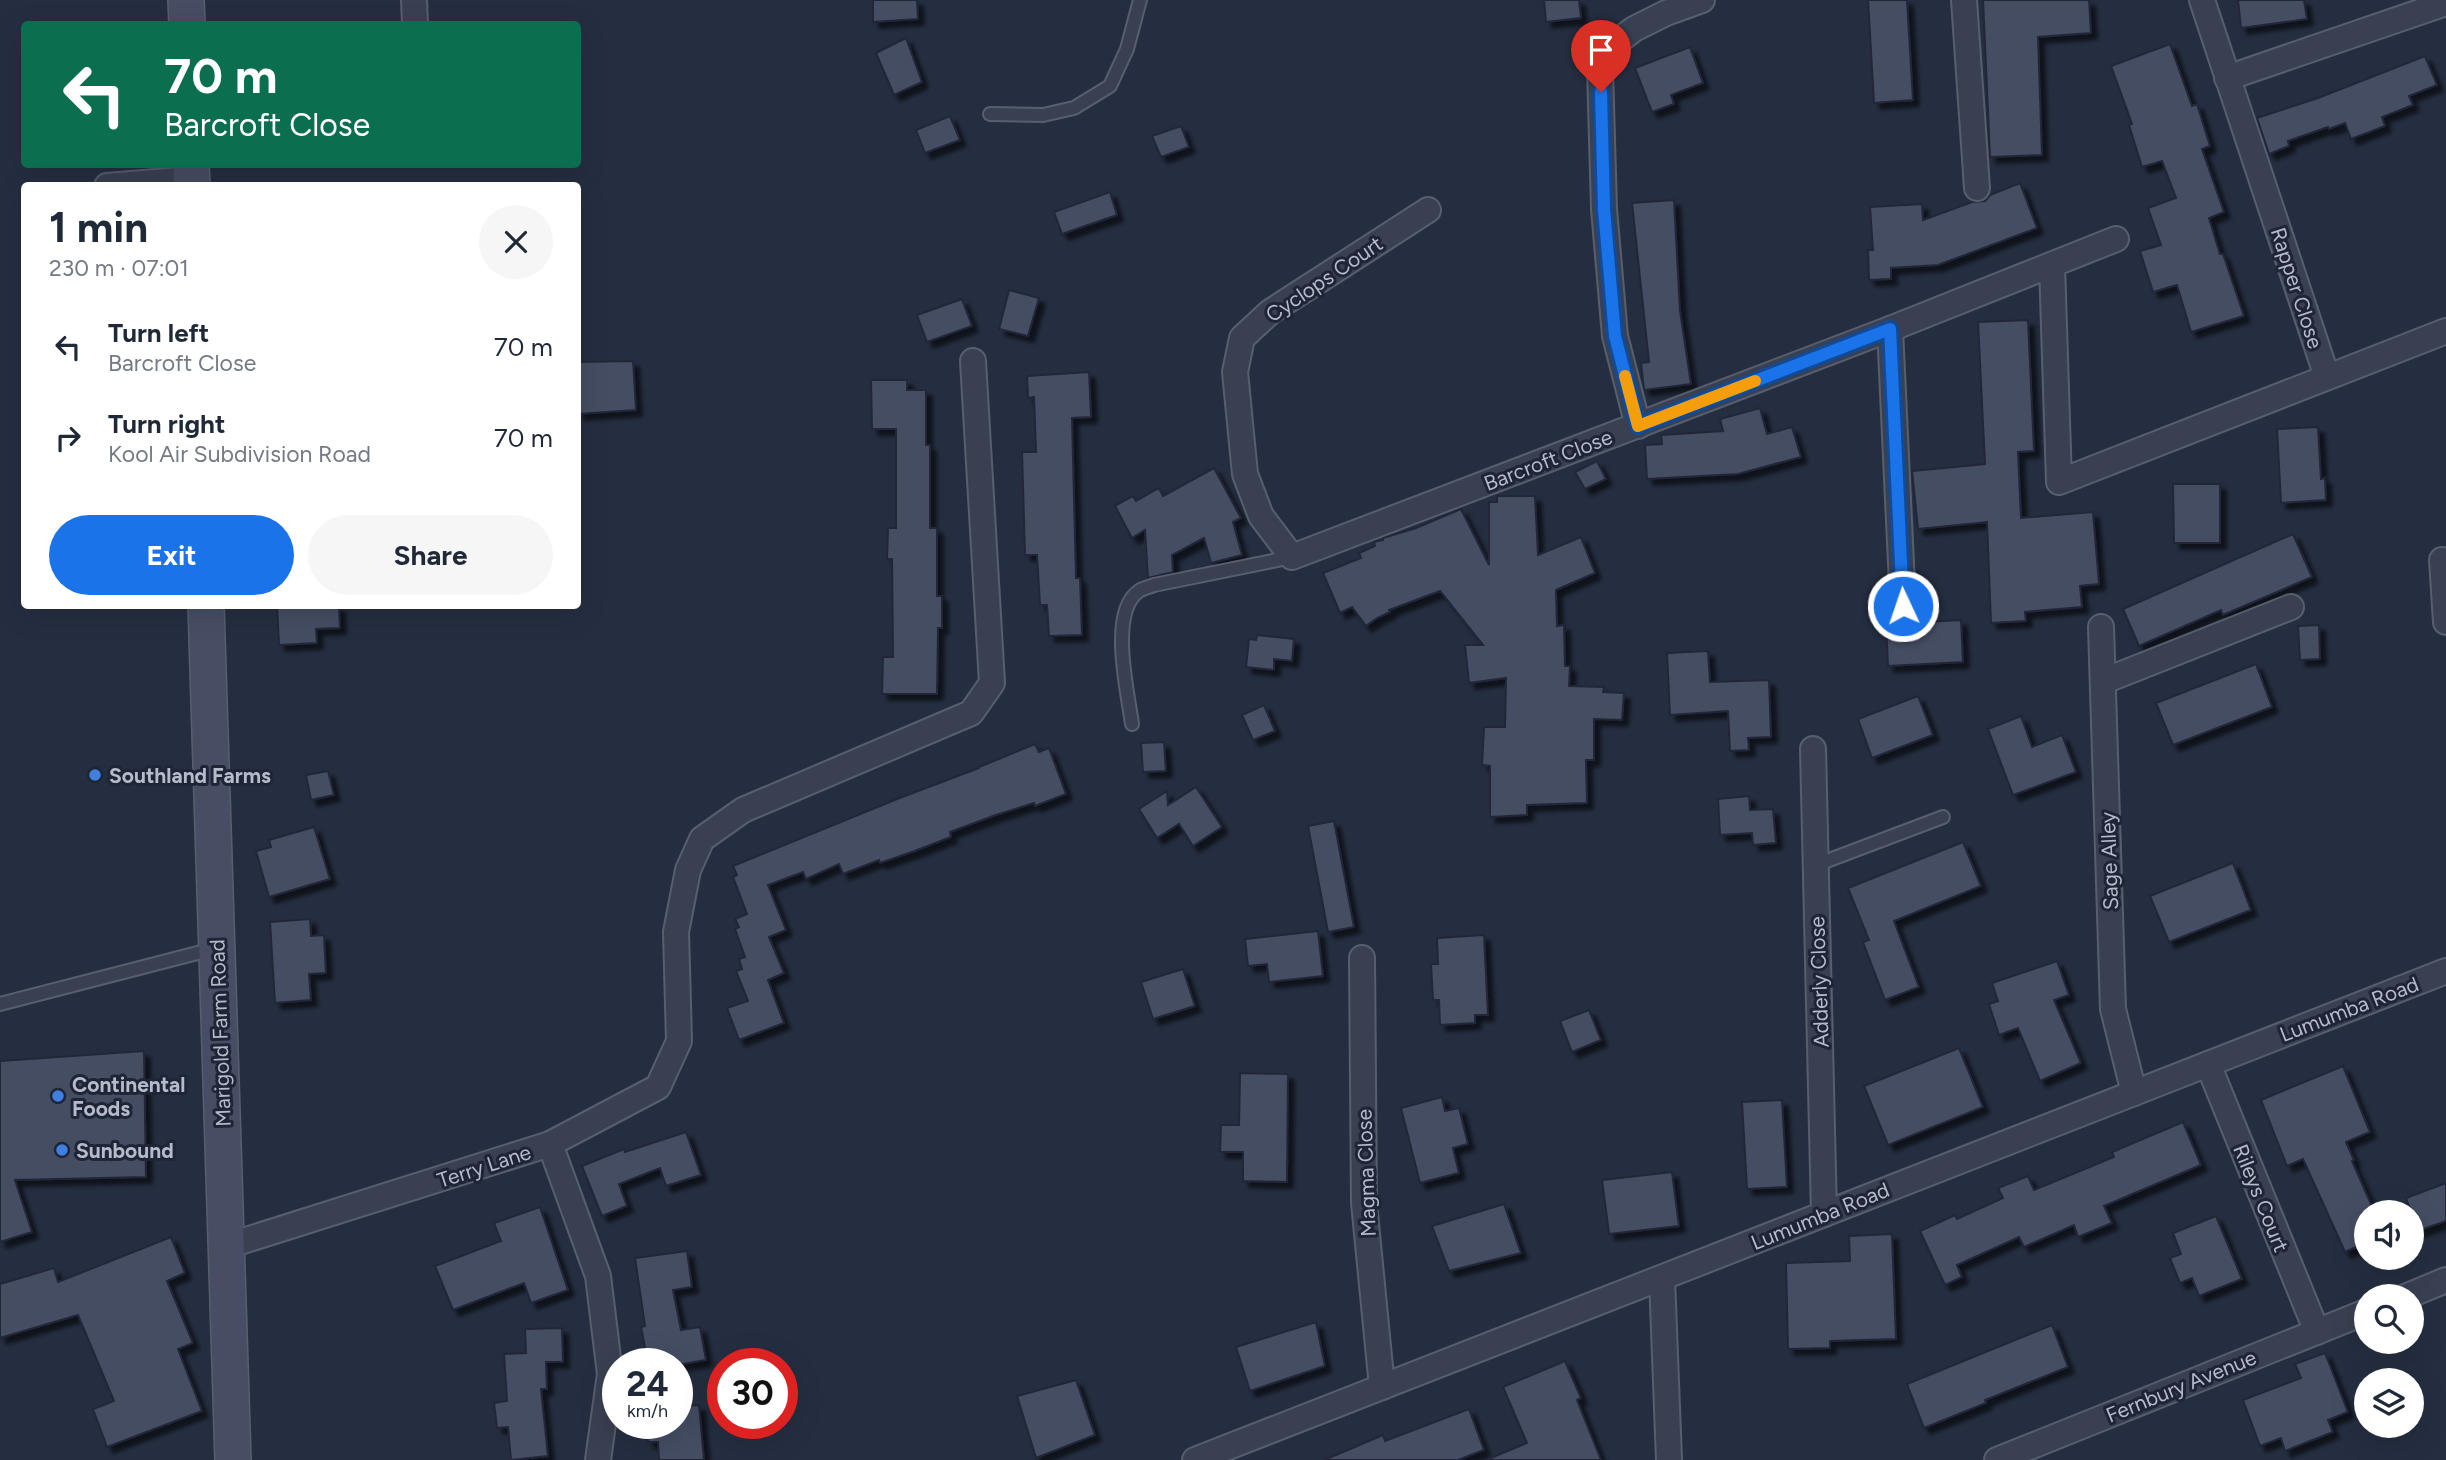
<!DOCTYPE html>
<html lang="en">
<head>
<meta charset="utf-8">
<style>
  :root { --surface:#fff; --page:#f6f6f7; --text:#1f2937; --muted:#747a83; --accent:#1a73e8 }
  body { margin:0; font-family:Figtree,sans-serif; background:var(--page); color:var(--text); height:100vh; display:flex; flex-direction:column; font-size:26px; white-space:nowrap }
  * { box-sizing:border-box; margin:0 }
  p { font-size:23px; color:var(--muted) }
  .icon { flex:none; width:38px; height:38px; fill:none; stroke:currentColor; stroke-width:2; stroke-linecap:round; stroke-linejoin:round }
  .map { position:relative; flex:1; overflow:hidden }
  .panel { position:absolute; left:21px; top:182px; width:560px; height:427px; display:flex; flex-direction:column; background:var(--surface); border-radius:7px; box-shadow:0 7px 28px #0002 }
  .panel>* { flex:none }
  .top-card { position:absolute; left:21px; top:21px; width:560px; height:147px; border-radius:7px; box-shadow:0 7px 28px #0002; background:#0b6e4f; color:#fff; overflow:hidden }
  .fabs { position:absolute; left:2354px; top:1200px; display:grid; gap:14px }
  .fabs a { display:grid; place-items:center; width:70px; height:70px; border-radius:50%; background:var(--surface); box-shadow:0 7px 28px #0002; font-size:35px }
  .speed { position:absolute; left:602px; top:1348px; display:flex; gap:14px; font-size:35px; font-weight:700; text-align:center }
  .speed>* { display:grid; place-content:center; width:91px; height:91px; border-radius:50%; background:var(--surface); box-shadow:0 7px 28px #0002; line-height:1 }
  .speed small { font-size:18px; font-weight:400 }
  .speed .limit { border:10px solid #d22; background:#fff; color:#111 }
  .pin { position:absolute; display:grid; place-items:center; width:60px; height:60px; color:#fff; margin:-72px -30px; border-radius:50% 50% 50% 0; rotate:-45deg; box-shadow:0 0 7px #0007 }
  .pin .icon { rotate:45deg }
  .me { position:absolute; width:77px; margin:-38px; rotate:357deg; stroke-linejoin:round; filter:drop-shadow(0 0 5px #0008) }
  .turn { display:flex; align-items:center; gap:24px; height:147px; padding:0 28px; font-size:32px }
  .turn .icon { width:91px; height:91px; stroke-width:2.5 }
  .turn b { display:block; font-size:49px; line-height:60px }
  .round { display:grid; place-items:center; flex:none; width:74px; height:74px; border-radius:37px; background:var(--page) }
  .overview { display:flex; align-items:center; justify-content:space-between; height:119px; padding:0 28px }
  h1 { font-size:42px; font-weight:700; line-height:52px }
  .cta { display:flex; gap:14px; margin-top:auto; padding:14px 28px }
  .cta a { flex:1; height:80px; border-radius:42px; background:var(--accent); color:#fff; font-size:28px; font-weight:700; line-height:80px; text-align:center }
  .cta a+a { background:var(--page); color:var(--text) }
  ul { padding:0; list-style:none }
  li { display:flex; align-items:center; gap:21px; height:91px; padding:0 28px }
  li div { flex:1 }
  li b { display:block; font-size:26px }
  li em { font-style:normal }
  .map>svg:first-child { display:block }
</style>
</head>
<body>
<div class="map">
<svg width="2446" height="1460" viewBox="0 0 2446 1460">
  <defs>
    <filter id="shadow"><feDropShadow dx="6" dy="6" stdDeviation="2" flood-color="#0009"/></filter>
  </defs>
  <rect width="100%" height="100%" fill="#252e41"/>
  <g fill="#444d63" stroke="#202738" stroke-width="2" filter="url(#shadow)">
    <path d="M 873,0 L 917,0 L 918,19 L 873,22 Z"/>
    <path d="M 1544,0 L 1579,0 L 1581,18 L 1546,22 Z"/>
    <path d="M 1868,0 L 1907,0 L 1913,100 L 1874,103 Z"/>
    <path d="M 1983,0 L 2089,0 L 2091,33 L 2038,37 L 2042,155 L 1990,157 Z"/>
    <path d="M 2238,0 L 2304,0 L 2307,19 L 2241,28 Z"/>
    <path d="M 906,38 L 922,82 L 894,95 L 876,53 Z"/>
    <path d="M 2170,44 L 2192,106 L 2197,104 L 2210,146 L 2202,149 L 2224,212 L 2209,218 L 2220,254 L 2223,254 L 2244,316 L 2191,332 L 2177,285 L 2153,292 L 2140,251 L 2161,245 L 2148,208 L 2176,198 L 2162,161 L 2142,167 L 2129,125 L 2132,124 L 2111,66 Z"/>
    <path d="M 1690,47 L 1703,83 L 1671,95 L 1674,104 L 1652,112 L 1635,68 Z"/>
    <path d="M 2425,56 L 2437,85 L 2409,96 L 2413,105 L 2382,117 L 2385,126 L 2351,139 L 2345,123 L 2329,129 L 2328,127 L 2288,141 L 2289,146 L 2269,154 L 2257,118 L 2318,98 Z"/>
    <path d="M 950,116 L 960,140 L 925,153 L 916,130 Z"/>
    <path d="M 1181,126 L 1189,147 L 1161,157 L 1152,136 Z"/>
    <path d="M 2020,183 L 2037,228 L 1938,265 L 1891,268 L 1891,279 L 1869,280 L 1868,250 L 1873,250 L 1870,207 L 1922,204 L 1923,220 L 1972,202 L 1985,201 L 1990,195 Z"/>
    <path d="M 1110,192 L 1117,215 L 1062,234 L 1054,212 Z"/>
    <path d="M 1674,200 L 1680,311 L 1691,384 L 1644,390 L 1641,363 L 1649,362 L 1632,203 Z"/>
    <path d="M 1009,290 L 1039,298 L 1028,336 L 999,329 Z"/>
    <path d="M 962,299 L 972,326 L 927,342 L 917,315 Z"/>
    <path d="M 2028,320 L 2034,451 L 2018,452 L 2021,518 L 2093,512 L 2099,584 L 2080,586 L 2082,607 L 2025,612 L 2026,621 L 1991,623 L 1987,522 L 1918,529 L 1912,471 L 1985,464 L 1978,322 Z"/>
    <path d="M 633,361 L 636,410 L 578,414 L 578,362 Z"/>
    <path d="M 1089,372 L 1091,417 L 1072,418 L 1076,578 L 1080,578 L 1082,635 L 1049,636 L 1047,605 L 1040,605 L 1037,555 L 1025,555 L 1022,452 L 1036,452 L 1034,397 L 1028,398 L 1027,376 Z"/>
    <path d="M 871,380 L 907,380 L 907,390 L 926,390 L 926,445 L 930,445 L 930,528 L 937,528 L 937,596 L 942,596 L 942,628 L 938,628 L 937,694 L 882,694 L 883,657 L 893,657 L 892,559 L 887,559 L 888,528 L 896,528 L 896,429 L 872,429 Z"/>
    <path d="M 1760,408 L 1767,434 L 1792,427 L 1801,457 L 1738,474 L 1647,479 L 1645,445 L 1662,444 L 1661,435 L 1723,431 L 1720,419 Z"/>
    <path d="M 2318,427 L 2321,479 L 2325,478 L 2326,500 L 2281,503 L 2277,429 Z"/>
    <path d="M 1597,461 L 1606,479 L 1585,489 L 1575,472 Z"/>
    <path d="M 1214,468 L 1241,518 L 1233,522 L 1242,555 L 1211,563 L 1204,538 L 1172,555 L 1173,572 L 1148,578 L 1145,530 L 1132,538 L 1115,506 L 1133,496 L 1136,501 L 1159,488 L 1163,496 Z"/>
    <path d="M 2173,484 L 2220,484 L 2220,543 L 2174,543 Z"/>
    <path d="M 1497,496 L 1535,496 L 1538,555 L 1581,537 L 1595,573 L 1556,590 L 1557,626 L 1564,625 L 1565,666 L 1570,666 L 1569,686 L 1604,687 L 1603,692 L 1624,693 L 1622,720 L 1594,719 L 1594,760 L 1586,760 L 1587,803 L 1527,805 L 1527,815 L 1490,817 L 1490,766 L 1482,765 L 1484,727 L 1505,727 L 1506,678 L 1469,683 L 1465,645 L 1483,645 L 1440,591 L 1389,610 L 1390,612 L 1377,618 L 1366,626 L 1352,607 L 1340,613 L 1323,573 L 1361,558 L 1359,553 L 1375,546 L 1374,542 L 1383,540 L 1383,538 L 1416,528 L 1461,509 L 1489,565 L 1489,502 L 1497,502 Z"/>
    <path d="M 2293,534 L 2312,577 L 2223,615 L 2221,610 L 2139,646 L 2123,609 Z"/>
    <path d="M 277,606 L 339,606 L 340,628 L 316,629 L 317,643 L 279,645 Z"/>
    <path d="M 1961,620 L 1963,662 L 1888,666 L 1886,624 Z"/>
    <path d="M 2319,625 L 2320,659 L 2300,660 L 2298,626 Z"/>
    <path d="M 1257,635 L 1294,639 L 1292,661 L 1274,659 L 1274,670 L 1246,667 L 1249,639 L 1256,640 Z"/>
    <path d="M 1708,651 L 1710,682 L 1769,680 L 1771,737 L 1748,738 L 1749,750 L 1730,751 L 1728,711 L 1670,715 L 1667,653 Z"/>
    <path d="M 2256,664 L 2272,707 L 2173,745 L 2156,703 Z"/>
    <path d="M 1918,696 L 1933,735 L 1872,758 L 1858,719 Z"/>
    <path d="M 1264,705 L 1275,731 L 1253,740 L 1242,715 Z"/>
    <path d="M 2021,716 L 2032,747 L 2062,735 L 2076,772 L 2013,795 L 1988,729 Z"/>
    <path d="M 1164,742 L 1166,771 L 1143,772 L 1141,743 Z"/>
    <path d="M 1035,744 L 1039,752 L 1049,748 L 1066,794 L 1035,806 L 1034,803 L 996,815 L 950,832 L 951,837 L 912,852 L 880,863 L 879,860 L 843,874 L 839,864 L 806,879 L 803,872 L 768,885 L 786,930 L 769,937 L 784,973 L 768,980 L 784,1023 L 739,1040 L 727,1008 L 748,1001 L 736,971 L 742,969 L 739,959 L 745,957 L 735,929 L 739,927 L 735,919 L 747,914 L 733,877 L 737,875 L 733,866 L 902,797 L 979,768 L 979,767 Z"/>
    <path d="M 328,771 L 334,795 L 311,800 L 306,775 Z"/>
    <path d="M 1196,787 L 1222,827 L 1193,846 L 1179,824 L 1157,838 L 1139,809 L 1167,791 L 1168,805 Z"/>
    <path d="M 1749,796 L 1750,810 L 1773,809 L 1776,843 L 1753,845 L 1752,833 L 1720,835 L 1718,799 Z"/>
    <path d="M 1334,821 L 1354,927 L 1328,932 L 1308,826 Z"/>
    <path d="M 314,827 L 330,879 L 269,897 L 256,851 L 271,847 L 269,840 Z"/>
    <path d="M 1963,842 L 1981,886 L 1894,921 L 1919,987 L 1885,1000 L 1863,942 L 1869,940 L 1848,888 Z"/>
    <path d="M 2233,863 L 2251,910 L 2169,942 L 2150,896 Z"/>
    <path d="M 310,919 L 311,936 L 324,935 L 326,973 L 309,974 L 311,1000 L 275,1003 L 270,922 Z"/>
    <path d="M 1318,931 L 1323,976 L 1269,982 L 1267,964 L 1248,966 L 1245,939 Z"/>
    <path d="M 1484,935 L 1488,1015 L 1475,1015 L 1475,1023 L 1440,1025 L 1439,1000 L 1433,1000 L 1431,964 L 1438,964 L 1437,938 Z"/>
    <path d="M 2057,961 L 2069,995 L 2054,1000 L 2081,1063 L 2040,1081 L 2018,1028 L 1999,1035 L 1989,1004 L 1998,1001 L 1992,983 Z"/>
    <path d="M 1183,969 L 1195,1006 L 1153,1019 L 1141,982 Z"/>
    <path d="M 1589,1010 L 1601,1040 L 1572,1052 L 1560,1021 Z"/>
    <path d="M 1959,1048 L 1983,1107 L 1888,1145 L 1864,1086 Z"/>
    <path d="M 144,1051 L 146,1177 L 15,1180 L 32,1232 L 0,1242 L 0,1061 Z"/>
    <path d="M 2343,1066 L 2370,1132 L 2346,1142 L 2354,1160 L 2352,1161 L 2375,1213 L 2366,1213 L 2366,1243 L 2345,1252 L 2303,1159 L 2287,1166 L 2261,1100 Z"/>
    <path d="M 1240,1073 L 1288,1074 L 1287,1182 L 1243,1181 L 1243,1152 L 1220,1152 L 1221,1125 L 1239,1125 Z"/>
    <path d="M 1442,1097 L 1445,1111 L 1459,1108 L 1468,1144 L 1453,1148 L 1459,1173 L 1420,1183 L 1401,1108 Z"/>
    <path d="M 1782,1100 L 1787,1187 L 1747,1189 L 1742,1102 Z"/>
    <path d="M 2183,1122 L 2201,1165 L 2104,1206 L 2112,1223 L 2078,1237 L 2074,1225 L 2024,1247 L 2019,1237 L 1957,1265 L 1962,1277 L 1945,1285 L 1920,1231 L 1955,1215 L 1957,1219 L 2003,1198 L 1998,1188 L 2028,1176 L 2034,1190 L 2114,1157 L 2112,1152 Z"/>
    <path d="M 686,1132 L 701,1175 L 666,1186 L 660,1168 L 619,1184 L 627,1206 L 602,1216 L 582,1166 L 624,1149 L 625,1152 Z"/>
    <path d="M 1672,1172 L 1679,1226 L 1609,1234 L 1602,1180 Z"/>
    <path d="M 2446,1183 L 2446,1221 L 2418,1231 L 2406,1198 Z"/>
    <path d="M 1504,1204 L 1521,1253 L 1449,1271 L 1432,1226 Z"/>
    <path d="M 540,1207 L 568,1290 L 531,1303 L 524,1283 L 453,1310 L 435,1266 L 501,1241 L 494,1223 Z"/>
    <path d="M 2216,1216 L 2242,1279 L 2199,1296 L 2192,1278 L 2180,1283 L 2170,1258 L 2181,1254 L 2173,1233 Z"/>
    <path d="M 1892,1234 L 1896,1339 L 1830,1341 L 1830,1348 L 1788,1349 L 1786,1263 L 1850,1261 L 1849,1236 Z"/>
    <path d="M 171,1237 L 185,1273 L 167,1281 L 193,1343 L 178,1349 L 202,1411 L 107,1447 L 93,1409 L 114,1401 L 78,1315 L 0,1338 L 0,1284 L 54,1268 L 58,1282 Z"/>
    <path d="M 687,1251 L 692,1287 L 673,1290 L 681,1330 L 700,1327 L 706,1360 L 677,1365 L 677,1363 L 648,1363 L 641,1327 L 645,1326 L 635,1258 Z"/>
    <path d="M 1316,1322 L 1325,1366 L 1250,1391 L 1236,1347 Z"/>
    <path d="M 2052,1325 L 2068,1367 L 1985,1400 L 1986,1403 L 1924,1428 L 1907,1384 Z"/>
    <path d="M 562,1328 L 563,1362 L 546,1362 L 547,1389 L 541,1389 L 548,1456 L 511,1460 L 508,1427 L 497,1428 L 494,1403 L 507,1401 L 504,1354 L 526,1353 L 525,1329 Z"/>
    <path d="M 2325,1353 L 2348,1412 L 2328,1420 L 2333,1432 L 2285,1451 L 2281,1438 L 2260,1446 L 2243,1400 L 2301,1378 L 2295,1364 Z"/>
    <path d="M 1565,1361 L 1581,1398 L 1577,1400 L 1601,1460 L 1486,1460 L 1527,1443 L 1503,1387 Z"/>
    <path d="M 1076,1380 L 1095,1435 L 1036,1458 L 1017,1396 Z"/>
    <path d="M 699,1405 L 704,1460 L 659,1460 L 658,1442 L 648,1442 L 646,1423 L 677,1423 L 677,1407 Z"/>
    <path d="M 1469,1409 L 1484,1450 L 1458,1460 L 1324,1460 L 1383,1435 L 1385,1441 Z"/>
  </g>
  <g fill="none" stroke-linecap="round" stroke-linejoin="round">
    <g stroke="#575e6e" stroke-width="16">
      <g id="lane">
        <path d="M 990,114 L 1043,115 L 1074,108 L 1110,86 L 1127,49 L 1140,0"/>
        <path d="M 1132,724 C 1128,693 1108,612 1139,591 C 1143,588 1150,587 1154,585 L 1292,557"/>
        <path d="M 1816,865 L 1943,817"/>
        <path d="M 0,1004 L 213,949"/>
      </g>
    </g>
    <g stroke="#575e6e" stroke-width="28">
      <g id="street">
        <path d="M 414,0 L 415,24"/>
        <path d="M 1964,0 L 1977,188"/>
        <path d="M 2202,0 L 2327,377"/>
        <path d="M 2227,78 L 2446,3"/>
        <path d="M 107,186 L 192,179"/>
        <path d="M 1428,210 L 1270,312 L 1242,338 L 1235,372 L 1245,474 L 1261,516 L 1292,557 L 1890,329 L 2116,239"/>
        <path d="M 2052,265 L 2059,482 L 2446,331"/>
        <path d="M 1890,329 L 1903,606"/>
        <path d="M 1638,426 L 1615,336 L 1604,209 L 1600,69 L 1613,45 L 1634,29 L 1666,13 L 1702,0"/>
        <path d="M 2442,560 L 2446,622"/>
        <path d="M 2101,627 L 2113,1009 L 2134,1093"/>
        <path d="M 2104,681 L 2291,607"/>
        <path d="M 1813,749 L 1824,1214"/>
        <path d="M 1362,958 L 1364,1203 L 1382,1387"/>
        <path d="M 2208,1064 L 2317,1332"/>
        <path d="M 550,1144 L 598,1276 L 610,1374 L 598,1460"/>
        <path d="M 227,1246 L 550,1144 L 658,1087 L 679,1041 L 676,932 L 688,870 L 702,839 L 743,810 L 971,713 L 992,683 L 973,361"/>
        <path d="M 1662,1278 L 1669,1460"/>
        <path d="M 2405,1297 L 2446,1280"/>
        <path d="M 1195,1460 L 2446,971"/>
        <path d="M 1997,1460 L 2366,1312"/>
      </g>
    </g>
    <g stroke="#575e6e" stroke-width="38">
      <g id="secondary">
        <path d="M 186,0 L 187,24"/>
        <path d="M 191,164 L 192,186"/>
        <path d="M 206,606 L 233,1460"/>
      </g>
    </g>
    <use href="#lane" stroke="#394051" stroke-width="12"/>
    <use href="#street" stroke="#394051" stroke-width="24"/>
    <use href="#secondary" stroke="#474e64" stroke-width="35"/>
  </g>
  <g fill="none" stroke-linecap="round" stroke-linejoin="round">
    <g stroke="#114b97" stroke-width="18">
      <path id="route" d="M 1601,92 L 1604,209 L 1615,336 L 1638,426 L 1890,329 L 1903,606"/>
    </g>
    <use href="#route" stroke="#1a73e8" stroke-width="12"/>
    <path stroke="#f59e0b" stroke-width="12" d="M 1625,376 L 1638,426 L 1755,381"/>
  </g>
  <g fill="#3f7fe0" stroke="#1e2536" stroke-width="2.5">
    <circle cx="95" cy="775" r="7"/>
    <circle cx="58" cy="1096" r="7"/>
    <circle cx="62" cy="1150" r="7"/>
  </g>
  <g text-anchor="middle" dominant-baseline="central" stroke-width="6" stroke-linejoin="round" paint-order="stroke">
    <g font-size="21" fill="#b6bbcb" stroke="#1e2536">
      <text transform="translate(1324 279) rotate(-34)">Cyclops Court</text>
      <text transform="translate(2297 288) rotate(72)">Rapper Close</text>
      <text transform="translate(1548 460) rotate(-21)">Barcroft Close</text>
      <text transform="translate(2109 861) rotate(-92)">Sage Alley</text>
      <text transform="translate(1819 982) rotate(-92)">Adderly Close</text>
      <text transform="translate(2349 1009) rotate(-21)">Lumumba Road</text>
      <text transform="translate(220 1033) rotate(-92)">Marigold Farm Road</text>
      <text transform="translate(484 1166) rotate(-18)">Terry Lane</text>
      <text transform="translate(1366 1173) rotate(-92)">Magma Close</text>
      <text transform="translate(2261 1198) rotate(68)">Rileys Court</text>
      <text transform="translate(1820 1216) rotate(-22)">Lumumba Road</text>
      <text transform="translate(2181 1386) rotate(-22)">Fernbury Avenue</text>
    </g>
    <g font-size="21" font-weight="bold" fill="#b6bbcb" stroke="#1e2536" text-anchor="start">
      <text x="109" y="775">Southland Farms</text>
      <text x="72" y="1084">Continental<tspan x="72" dy="24">Foods</tspan></text>
      <text x="76" y="1150">Sunbound</text>
    </g>
  </g>
</svg>
<div class="fabs">
<a><svg class="icon" aria-label="sound" viewBox="0 0 24 24"><path d="M4 9h4l5-4v14l-5-4H4zM17 9q2 3 0 6"/></svg></a>
<a><svg class="icon" aria-label="search" viewBox="0 0 24 24"><circle cx="10" cy="10" r="6"/><path d="M15 15l6 6"/></svg></a>
<a><svg class="icon" aria-label="layers" viewBox="0 0 24 24"><path d="M12 4l9 5-9 5-9-5zM3 14l9 5 9-5"/></svg></a>
</div>
<div class="speed"><div>24<small>km/h</small></div><div class="limit">30</div></div>
<div class="pin" style="left:1601px;top:92px;background:#d93025"><svg class="icon" aria-label="arrive" viewBox="0 0 24 24"><path d="M6 21V4h12l-3 4 3 4H6"/></svg></div>
<svg class="me" style="left:1903px;top:606px" viewBox="-20 -20 40 40"><circle r="17" fill="#1a73e8" stroke="#fff" stroke-width="3"/><path d="M0-11L8 9 0 5-8 9z" fill="#fff"/></svg>
<div class="top-card">
<div class="turn"><svg class="icon" aria-label="left" viewBox="0 0 24 24"><path d="M17 20v-9H6M10 6l-5 5 5 5"/></svg><div><b>70 m</b>Barcroft Close</div></div>
</div>
<section class="panel">
<div class="overview"><div><h1>1 min</h1><p>230 m · 07:01</p></div><a class="round"><svg class="icon" aria-label="close" viewBox="0 0 24 24"><path d="M6 6l12 12M18 6L6 18"/></svg></a></div>
<ul>
<li><svg class="icon" aria-label="left" viewBox="0 0 24 24"><path d="M17 20v-9H6M10 6l-5 5 5 5"/></svg><div><b>Turn left</b><p>Barcroft Close</p></div><em>70 m</em></li>
<li><svg class="icon" aria-label="right" viewBox="0 0 24 24"><path d="M7 20v-9h11M14 6l5 5-5 5"/></svg><div><b>Turn right</b><p>Kool Air Subdivision Road</p></div><em>70 m</em></li>
</ul>
<div class="cta"><a>Exit</a><a>Share</a></div>
</section>
</div>
</body>
</html>
